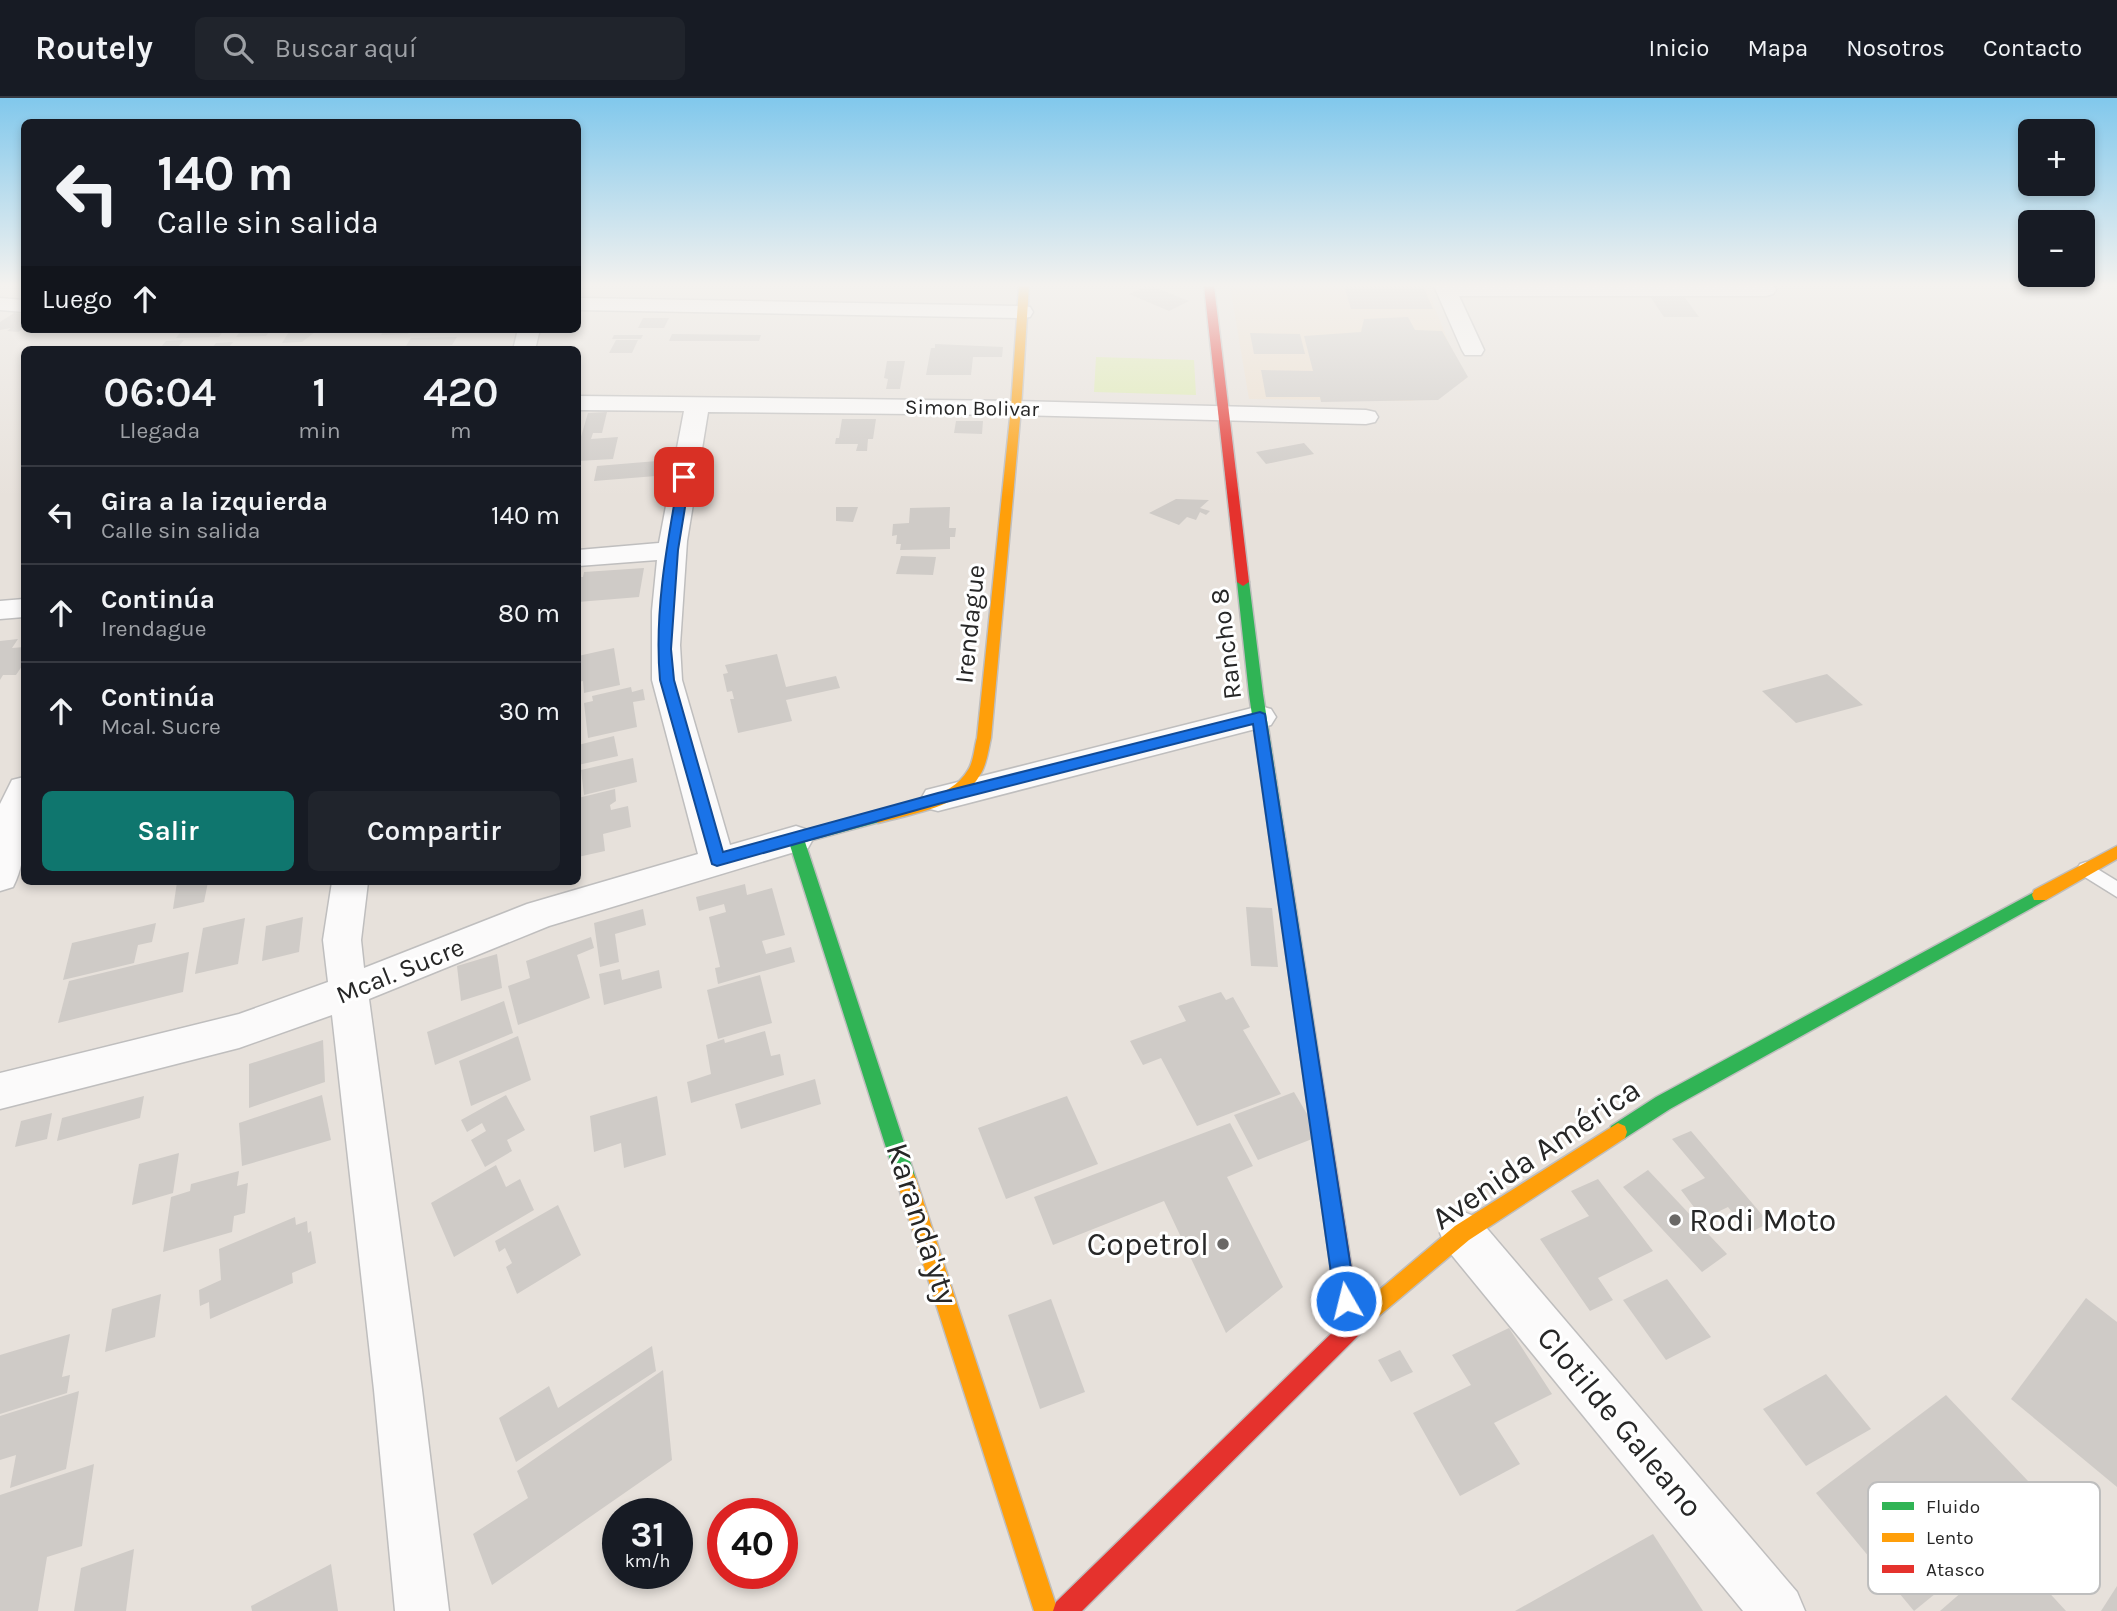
<!DOCTYPE html>
<html lang="es">
<head>
<meta charset="utf-8">
<style>
  :root { --surface:#171b24; --page:#20242c; --text:#f1f3f6; --muted:#9ea1a6; --line:#363941; --accent:#0f766e }
  body { margin:0; font-family:Karla,sans-serif; background:var(--page); color:var(--text); height:100vh; display:flex; flex-direction:column; font-size:26px; white-space:nowrap }
  * { box-sizing:border-box; margin:0 }
  p { font-size:23px; color:var(--muted) }
  .icon { flex:none; width:38px; height:38px; fill:none; stroke:currentColor; stroke-width:2; stroke-linecap:round; stroke-linejoin:round }
  .map { position:relative; flex:1; overflow:hidden }
  .details { position:absolute; left:21px; top:248px; width:560px; height:539px; display:flex; flex-direction:column; background:var(--surface); border-radius:10px; box-shadow:0 4px 10px #0003 }
  .details>* { flex:none }
  .hud { position:absolute; left:21px; top:21px; width:560px; height:214px; border-radius:10px; box-shadow:0 4px 10px #0003; background:#171b24; color:var(--text); overflow:hidden }
  .controls { position:absolute; left:2018px; top:21px; display:grid; gap:14px }
  .controls a { display:grid; place-items:center; width:77px; height:77px; border-radius:10px; background:var(--surface); box-shadow:0 4px 10px #0003; font-size:35px }
  .speed { position:absolute; left:602px; top:1400px; display:flex; gap:14px; font-size:35px; font-weight:700; text-align:center }
  .speed>* { display:grid; place-content:center; width:91px; height:91px; border-radius:50%; background:var(--surface); box-shadow:0 4px 10px #0003; line-height:1 }
  .speed small { font-size:18px; font-weight:400 }
  .speed .limit { border:10px solid #d22; background:#fff; color:#111 }
  .pin { position:absolute; display:grid; place-items:center; width:60px; height:60px; color:#fff; margin:-30px; border-radius:14px; box-shadow:0 4px 10px #0006 }
  .me { position:absolute; width:77px; margin:-38px; rotate:352deg; stroke-linejoin:round; filter:drop-shadow(0 0 5px #0008) }
  .turn { display:flex; align-items:center; gap:24px; height:147px; padding:0 21px; font-size:32px }
  .turn .icon { width:91px; height:91px; stroke-width:2.5 }
  .turn b { display:block; font-size:49px; line-height:60px }
  .then { display:flex; align-items:center; height:66px; padding:0 21px; background:#0003; gap:14px; font-size:26px }
  .eta { display:flex; justify-content:space-evenly; align-items:center; height:119px; text-align:center }
  .eta b { font-size:42px; font-weight:600; line-height:49px }
  .button { display:flex; gap:14px; margin-top:auto; padding:14px 21px }
  .button a { flex:1; height:80px; border-radius:10px; background:var(--accent); color:#fff; font-size:28px; font-weight:600; line-height:80px; text-align:center }
  .button a+a { background:var(--page); color:var(--text) }
  ul { padding:0; list-style:none }
  li { display:flex; align-items:center; gap:21px; height:98px; padding:0 21px; border-top:2px solid var(--line) }
  li div { flex:1 }
  li b { display:block; font-size:26px }
  li em { font-style:normal }
  header { display:flex; align-items:center; gap:42px; box-sizing:border-box; height:98px; padding:0 35px; background:var(--surface); border-bottom:2px solid var(--line) }
  header strong { font-size:33px }
  nav { display:flex; gap:38px; margin-inline-start:auto; font-size:24px }
  .search { width:490px; height:63px; background:var(--page); display:flex; align-items:center; gap:18px; box-sizing:border-box; padding:0 24px; border-radius:10px; color:var(--muted); font-size:26px }
  .map>svg:first-child { display:block }
</style>
</head>
<body>
<header>
<strong>Routely</strong>
<div class="search"><svg class="icon" aria-label="search" viewBox="0 0 24 24"><circle cx="10" cy="10" r="6"/><path d="M15 15l6 6"/></svg>Buscar aquí</div>
<nav><a>Inicio</a><a>Mapa</a><a>Nosotros</a><a>Contacto</a></nav>
</header>
<div class="map">
<svg width="2117" height="1513" viewBox="0 0 2117 1513">
  <rect width="100%" height="100%" fill="#e7e1db"/>
  <path fill="#ecdece" d="M 1230,188 L 1426,188 L 1464,283 L 1412,303 L 1249,301 Z"/>
  <path fill="#dceaad" d="M 1096,259 L 1194,262 L 1196,297 L 1094,294 Z"/>
  <g fill="#cfcbc7">
    <path d="M 1147,188 L 1152,188 L 1189,203 L 1169,213 L 1129,196 Z"/>
    <path d="M 1344,188 L 1423,188 L 1433,211 L 1351,211 Z"/>
    <path d="M 1649,197 L 1683,197 L 1699,219 L 1664,219 Z"/>
    <path d="M 14,215 L 24,216 L 24,230 L 18,234 L 7,233 L 11,230 L 0,232 L 0,224 Z"/>
    <path d="M 1408,219 L 1415,232 L 1442,233 L 1468,279 L 1438,302 L 1321,304 L 1320,299 L 1266,299 L 1261,272 L 1313,273 L 1304,238 L 1361,234 L 1364,221 Z"/>
    <path d="M 643,220 L 669,220 L 664,230 L 638,230 Z"/>
    <path d="M 183,231 L 225,231 L 219,239 L 176,240 Z"/>
    <path d="M 242,231 L 271,231 L 266,238 L 236,239 Z"/>
    <path d="M 385,231 L 411,231 L 408,236 L 381,237 Z"/>
    <path d="M 289,234 L 315,234 L 302,244 L 282,245 Z"/>
    <path d="M 1250,235 L 1300,236 L 1305,256 L 1254,256 Z"/>
    <path d="M 672,236 L 761,237 L 759,243 L 669,243 Z"/>
    <path d="M 614,237 L 643,237 L 641,241 L 612,241 Z"/>
    <path d="M 457,239 L 452,247 L 406,248 L 411,240 Z"/>
    <path d="M 184,242 L 178,249 L 161,249 L 166,243 Z"/>
    <path d="M 616,242 L 638,242 L 632,255 L 609,255 Z"/>
    <path d="M 233,244 L 227,252 L 210,252 L 216,245 Z"/>
    <path d="M 935,246 L 1003,249 L 1002,259 L 973,259 L 971,277 L 926,277 L 931,250 L 935,250 Z"/>
    <path d="M 887,263 L 905,263 L 900,291 L 886,291 L 888,281 L 884,280 Z"/>
    <path d="M 607,314 L 602,335 L 593,335 L 591,341 L 618,339 L 613,361 L 578,363 L 578,342 L 580,342 L 588,315 Z"/>
    <path d="M 842,321 L 876,321 L 873,341 L 868,341 L 867,353 L 856,353 L 858,346 L 835,346 L 836,340 L 839,340 Z"/>
    <path d="M 956,323 L 983,323 L 982,336 L 954,335 Z"/>
    <path d="M 1304,345 L 1314,356 L 1266,366 L 1256,354 Z"/>
    <path d="M 657,363 L 656,378 L 594,383 L 597,368 Z"/>
    <path d="M 1176,401 L 1209,402 L 1200,410 L 1210,413 L 1206,417 L 1200,414 L 1196,422 L 1187,419 L 1179,427 L 1149,415 Z"/>
    <path d="M 836,409 L 858,409 L 853,424 L 836,423 Z"/>
    <path d="M 950,409 L 949,430 L 956,430 L 955,439 L 950,439 L 950,451 L 900,452 L 901,446 L 896,446 L 897,437 L 892,438 L 893,426 L 909,425 L 910,410 Z"/>
    <path d="M 901,458 L 936,459 L 933,477 L 896,476 Z"/>
    <path d="M 644,470 L 639,499 L 578,504 L 578,479 L 583,479 L 584,474 Z"/>
    <path d="M 18,541 L 12,550 L 24,549 L 21,559 L 24,559 L 24,565 L 16,577 L 3,577 L 0,582 L 0,543 Z"/>
    <path d="M 614,550 L 620,587 L 584,595 L 583,583 L 578,584 L 578,558 Z"/>
    <path d="M 777,556 L 786,589 L 836,578 L 840,590 L 786,602 L 792,623 L 738,635 L 730,601 L 734,601 L 732,593 L 727,594 L 723,576 L 728,575 L 725,567 Z"/>
    <path d="M 1827,576 L 1863,607 L 1796,625 L 1762,593 Z"/>
    <path d="M 631,589 L 632,594 L 643,591 L 645,602 L 633,604 L 637,629 L 588,640 L 584,605 L 593,603 L 592,598 Z"/>
    <path d="M 614,638 L 618,658 L 578,667 L 578,647 Z"/>
    <path d="M 633,660 L 637,684 L 584,697 L 581,672 Z"/>
    <path d="M 615,691 L 616,703 L 610,707 L 611,712 L 628,708 L 631,729 L 603,736 L 605,753 L 578,759 L 578,729 L 581,728 L 578,700 Z"/>
    <path d="M 177,784 L 208,784 L 204,804 L 173,811 Z"/>
    <path d="M 745,786 L 747,797 L 772,790 L 785,837 L 762,843 L 766,856 L 791,849 L 795,864 L 718,886 L 715,870 L 720,869 L 709,819 L 726,814 L 724,806 L 699,813 L 696,799 Z"/>
    <path d="M 1246,809 L 1272,810 L 1278,869 L 1251,868 Z"/>
    <path d="M 643,811 L 646,827 L 615,836 L 619,864 L 600,869 L 594,825 Z"/>
    <path d="M 303,819 L 299,854 L 262,863 L 266,828 Z"/>
    <path d="M 245,820 L 238,866 L 195,876 L 203,830 Z"/>
    <path d="M 156,825 L 152,844 L 138,847 L 134,865 L 63,882 L 72,845 Z"/>
    <path d="M 591,839 L 594,850 L 577,857 L 590,900 L 518,927 L 508,888 L 530,880 L 526,863 Z"/>
    <path d="M 189,854 L 183,894 L 58,925 L 69,883 Z"/>
    <path d="M 497,856 L 502,890 L 461,903 L 457,868 Z"/>
    <path d="M 620,871 L 622,882 L 659,872 L 662,890 L 604,907 L 599,876 Z"/>
    <path d="M 760,877 L 772,925 L 718,941 L 707,892 Z"/>
    <path d="M 1221,894 L 1226,902 L 1233,899 L 1250,929 L 1243,932 L 1281,996 L 1197,1028 L 1161,960 L 1143,967 L 1130,943 L 1186,923 L 1178,908 Z"/>
    <path d="M 504,903 L 513,935 L 435,967 L 427,934 Z"/>
    <path d="M 765,933 L 771,958 L 780,956 L 784,977 L 691,1005 L 687,984 L 711,976 L 706,947 L 724,941 L 725,945 Z"/>
    <path d="M 518,938 L 531,982 L 471,1008 L 459,963 Z"/>
    <path d="M 323,942 L 325,984 L 249,1010 L 249,966 Z"/>
    <path d="M 815,981 L 821,1006 L 741,1031 L 735,1006 Z"/>
    <path d="M 1294,994 L 1320,1038 L 1258,1062 L 1234,1017 Z"/>
    <path d="M 322,997 L 331,1042 L 242,1068 L 239,1025 Z"/>
    <path d="M 506,997 L 525,1032 L 507,1042 L 512,1053 L 485,1069 L 471,1042 L 486,1033 L 482,1025 L 467,1034 L 461,1022 Z"/>
    <path d="M 144,998 L 140,1020 L 57,1043 L 62,1020 Z"/>
    <path d="M 657,998 L 666,1057 L 624,1070 L 621,1045 L 594,1054 L 590,1018 Z"/>
    <path d="M 1067,998 L 1098,1066 L 1006,1101 L 978,1030 Z"/>
    <path d="M 52,1015 L 47,1041 L 15,1049 L 21,1023 Z"/>
    <path d="M 1230,1025 L 1253,1068 L 1227,1079 L 1283,1189 L 1226,1235 L 1164,1103 L 1053,1147 L 1034,1099 Z"/>
    <path d="M 1691,1033 L 1769,1125 L 1749,1135 L 1728,1109 L 1703,1121 L 1681,1092 L 1705,1080 L 1672,1041 Z"/>
    <path d="M 179,1055 L 173,1095 L 132,1107 L 139,1066 Z"/>
    <path d="M 496,1067 L 506,1089 L 520,1081 L 534,1112 L 454,1159 L 431,1105 Z"/>
    <path d="M 1648,1072 L 1727,1156 L 1702,1174 L 1623,1089 Z"/>
    <path d="M 239,1073 L 237,1088 L 248,1085 L 245,1115 L 234,1118 L 232,1134 L 163,1154 L 171,1099 L 190,1093 L 191,1086 Z"/>
    <path d="M 1598,1081 L 1653,1153 L 1598,1180 L 1613,1202 L 1590,1213 L 1540,1141 L 1589,1118 L 1571,1093 Z"/>
    <path d="M 558,1107 L 581,1157 L 517,1196 L 506,1169 L 512,1165 L 505,1150 L 499,1154 L 495,1143 Z"/>
    <path d="M 295,1119 L 296,1127 L 307,1123 L 308,1135 L 311,1133 L 316,1165 L 292,1175 L 293,1185 L 210,1221 L 209,1204 L 200,1208 L 199,1192 L 221,1182 L 219,1151 Z"/>
    <path d="M 1667,1181 L 1711,1239 L 1666,1262 L 1623,1202 Z"/>
    <path d="M 161,1196 L 155,1239 L 105,1254 L 112,1211 Z"/>
    <path d="M 2086,1200 L 2117,1224 L 2117,1389 L 2011,1301 Z"/>
    <path d="M 1051,1201 L 1085,1294 L 1040,1311 L 1008,1217 Z"/>
    <path d="M 1509,1230 L 1552,1296 L 1494,1325 L 1520,1366 L 1460,1398 L 1413,1315 L 1471,1287 L 1452,1257 Z"/>
    <path d="M 70,1236 L 62,1279 L 70,1277 L 67,1295 L 0,1316 L 0,1257 Z"/>
    <path d="M 652,1248 L 656,1273 L 516,1364 L 499,1320 L 549,1288 L 558,1310 Z"/>
    <path d="M 1400,1252 L 1413,1274 L 1391,1284 L 1378,1262 Z"/>
    <path d="M 663,1272 L 672,1362 L 492,1487 L 473,1436 L 528,1400 L 517,1373 Z"/>
    <path d="M 1826,1276 L 1871,1331 L 1806,1368 L 1763,1311 Z"/>
    <path d="M 79,1293 L 66,1371 L 10,1390 L 16,1357 L 0,1362 L 0,1318 Z"/>
    <path d="M 1946,1297 L 2048,1404 L 1914,1513 L 1816,1395 Z"/>
    <path d="M 94,1366 L 82,1448 L 47,1459 L 38,1513 L 0,1513 L 0,1397 Z"/>
    <path d="M 1653,1436 L 1703,1513 L 1515,1513 Z"/>
    <path d="M 134,1451 L 126,1513 L 74,1513 L 81,1470 Z"/>
    <path d="M 2010,1452 L 2066,1513 L 1940,1513 Z"/>
    <path d="M 331,1466 L 338,1513 L 252,1513 L 251,1508 Z"/>
    <path d="M 2117,1488 L 2117,1513 L 2101,1513 Z"/>
  </g>
  <g fill="none" stroke-linecap="round" stroke-linejoin="round">
    <g stroke="#bfbebe" stroke-width="3">
      <path id="lane" d="M 2086,764 L 2117,783 L 2117,799 L 2080,776 L 2077,771 L 2080,766 Z"/>
    </g>
    <g stroke="#bfbebe" stroke-width="3">
      <g id="street">
        <path d="M 1434,188 L 1773,188 L 1776,192 L 1773,196 L 1766,198 L 1459,198 L 1484,252 L 1481,257 L 1465,257 L 1462,252 Z"/>
        <path d="M 0,200 L 24,202 L 24,214 L 0,212 Z"/>
        <path d="M 578,200 L 1022,208 L 1030,209 L 1033,214 L 1030,219 L 1022,220 L 578,212 Z"/>
        <path d="M 518,231 L 540,231 L 535,252 L 513,252 Z"/>
        <path d="M 578,298 L 1016,303 L 1366,312 L 1375,314 L 1378,319 L 1375,324 L 1366,326 L 1016,317 L 708,314 L 687,443 L 680,547 L 682,582 L 730,747 L 796,728 L 808,732 L 813,741 L 808,750 L 549,828 L 369,901 L 422,1292 L 449,1513 L 395,1513 L 374,1292 L 332,917 L 239,950 L 0,1011 L 0,975 L 239,916 L 328,884 L 323,842 L 332,784 L 368,784 L 361,842 L 364,870 L 527,806 L 698,756 L 652,582 L 652,513 L 657,462 L 578,468 L 578,452 L 659,445 L 684,313 L 578,312 Z"/>
        <path d="M 24,501 L 24,519 L 0,521 L 0,503 Z"/>
        <path d="M 1260,608 L 1271,611 L 1276,619 L 1271,627 L 938,713 L 926,710 L 921,701 L 926,692 L 938,689 Z"/>
        <path d="M 24,679 C 27,712 29,758 13,789 L 0,793 L 0,706 L 12,682 Z"/>
        <path d="M 1462,1113 L 1478,1120 L 1797,1494 L 1805,1513 L 1743,1513 L 1446,1150 L 1440,1135 L 1446,1120 Z"/>
      </g>
    </g>
    <g stroke="#bfbebe" stroke-width="3">
      <g id="fast">
        <path d="M 1243,480 L 1249,484 L 1263,596 L 1318,954 L 1315,960 L 1309,962 L 1303,960 L 1300,954 L 1249,596 L 1237,484 Z"/>
        <path d="M 878,713 L 886,719 L 883,723 L 805,744 L 916,1081 L 913,1087 L 906,1090 L 899,1087 L 896,1081 L 788,741 L 796,735 Z"/>
        <path d="M 2040,791 L 2046,792 L 2048,797 L 2046,802 L 1670,1011 L 1625,1040 L 1618,1043 L 1611,1040 L 1609,1034 L 1611,1028 L 1656,999 Z"/>
      </g>
    </g>
    <g stroke="#bfbebe" stroke-width="3">
      <g id="slow">
        <path d="M 1019,188 L 1029,188 L 1021,310 L 991,640 C 988,653 987,666 980,677 C 962,709 911,716 878,725 L 870,719 L 873,715 C 902,706 951,702 968,672 C 974,663 974,650 977,640 L 1011,310 Z"/>
        <path d="M 2117,748 L 2117,761 L 2046,802 L 2034,802 L 2032,797 L 2034,792 Z"/>
        <path d="M 1618,1025 L 1625,1028 L 1627,1034 L 1625,1040 L 1469,1142 L 1373,1223 L 1366,1226 L 1359,1223 L 1356,1216 L 1359,1209 L 1455,1128 Z"/>
        <path d="M 906,1072 L 913,1075 L 916,1081 L 1058,1513 L 1034,1513 L 896,1081 L 899,1075 Z"/>
      </g>
    </g>
    <g stroke="#bfbebe" stroke-width="3">
      <g id="jam">
        <path d="M 1204,188 L 1214,188 L 1249,484 L 1243,488 L 1237,484 Z"/>
        <path d="M 1309,946 L 1315,948 L 1318,954 L 1358,1210 L 1366,1206 L 1373,1209 L 1376,1216 L 1373,1223 L 1082,1513 L 1053,1513 L 1056,1504 L 1339,1228 L 1300,954 L 1303,948 Z"/>
      </g>
    </g>
    <use href="#lane" fill="#fbfafa" fill-rule="evenodd"/>
    <use href="#street" fill="#fbfafa" fill-rule="evenodd"/>
    <use href="#fast" fill="#30b455" fill-rule="evenodd"/>
    <use href="#slow" fill="#ff9f0a" fill-rule="evenodd"/>
    <use href="#jam" fill="#e5322d" fill-rule="evenodd"/>
  </g>
  <linearGradient id="sky" x2="0" y2="1"><stop stop-color="#81c8ec"/><stop offset="0.47" stop-color="#f4f2ef"/><stop offset="1" stop-color="#f4f2ef" stop-opacity="0"/></linearGradient>
  <rect width="2117" height="399" fill="url(#sky)"/>
  <path fill="#1a73e8" stroke="#114b97" stroke-width="2" d="M 684,375 L 690,379 L 678,452 L 671,551 L 674,582 L 723,754 L 938,695 L 1260,614 L 1265,616 L 1356,1203 L 1353,1210 L 1346,1213 L 1339,1210 L 1335,1203 L 1253,626 L 938,706 L 717,768 L 712,766 L 660,582 C 654,514 667,446 679,379 Z"/>
  <g fill="#6a6866" stroke="#fff" stroke-width="2.5">
    <circle cx="1675" cy="1122" r="7"/>
    <circle cx="1223" cy="1146" r="7"/>
  </g>
  <g text-anchor="middle" dominant-baseline="central" stroke-width="6" stroke-linejoin="round" paint-order="stroke">
    <g font-size="21" fill="#272727" stroke="#fff">
      <text transform="translate(972 310) rotate(1)">Simon Bolivar</text>
    </g>
    <g font-size="26" fill="#272727" stroke="#fff">
      <text transform="translate(970 526) rotate(-84)">Irendague</text>
      <text transform="translate(1226 546) rotate(-97)">Rancho 8</text>
      <text transform="translate(400 873) rotate(-22)">Mcal. Sucre</text>
    </g>
    <g font-size="32" fill="#272727" stroke="#fff">
      <text transform="translate(1536 1056) rotate(-34)">Avenida América</text>
      <text transform="translate(922 1126) rotate(72)">Karanda'yty</text>
      <text transform="translate(1620 1324) rotate(50)">Clotilde Galeano</text>
    </g>
    <g font-size="32" fill="#272727" stroke="#fff" text-anchor="start">
      <text x="1689" y="1122">Rodi Moto</text>
      <text x="1209" y="1146" text-anchor="end">Copetrol</text>
    </g>
  </g>
  <rect x="1868" y="1384" width="232" height="112" rx="10" fill="#fff" stroke="#bebebe" stroke-width="2"/>
  <rect x="1882" y="1404" width="32" height="8" fill="#30b455"/>
  <rect x="1882" y="1435" width="32" height="9" fill="#ff9f0a"/>
  <rect x="1882" y="1467" width="32" height="8" fill="#e5322d"/>
  <g font-size="19" fill="#272727">
    <text x="1926" y="1415">Fluido</text>
    <text x="1926" y="1446">Lento</text>
    <text x="1926" y="1478">Atasco</text>
  </g>
</svg>
<div class="controls">
<a>+</a>
<a>−</a>
</div>
<div class="speed"><div>31<small>km/h</small></div><div class="limit">40</div></div>
<div class="pin" style="left:684px;top:379px;background:#d93025"><svg class="icon" aria-label="arrive" viewBox="0 0 24 24"><path d="M6 21V4h12l-3 4 3 4H6"/></svg></div>
<svg class="me" style="left:1346px;top:1203px" viewBox="-20 -20 40 40"><circle r="17" fill="#1a73e8" stroke="#fff" stroke-width="3"/><path d="M0-11L8 9 0 5-8 9z" fill="#fff"/></svg>
<div class="hud">
<div class="turn"><svg class="icon" aria-label="left" viewBox="0 0 24 24"><path d="M17 20v-9H6M10 6l-5 5 5 5"/></svg><div><b>140 m</b>Calle sin salida</div></div>
<div class="then">Luego<svg class="icon" aria-label="ahead" viewBox="0 0 24 24"><path d="M12 20V5M6 11l6-6 6 6"/></svg></div>
</div>
<section class="details">
<div class="eta">
<div><b>06:04</b><p>Llegada</p></div>
<div><b>1</b><p>min</p></div>
<div><b>420</b><p>m</p></div>
</div>
<ul>
<li><svg class="icon" aria-label="left" viewBox="0 0 24 24"><path d="M17 20v-9H6M10 6l-5 5 5 5"/></svg><div><b>Gira a la izquierda</b><p>Calle sin salida</p></div><em>140 m</em></li>
<li><svg class="icon" aria-label="ahead" viewBox="0 0 24 24"><path d="M12 20V5M6 11l6-6 6 6"/></svg><div><b>Continúa</b><p>Irendague</p></div><em>80 m</em></li>
<li><svg class="icon" aria-label="ahead" viewBox="0 0 24 24"><path d="M12 20V5M6 11l6-6 6 6"/></svg><div><b>Continúa</b><p>Mcal. Sucre</p></div><em>30 m</em></li>
</ul>
<div class="button"><a>Salir</a><a>Compartir</a></div>
</section>
</div>
</body>
</html>
